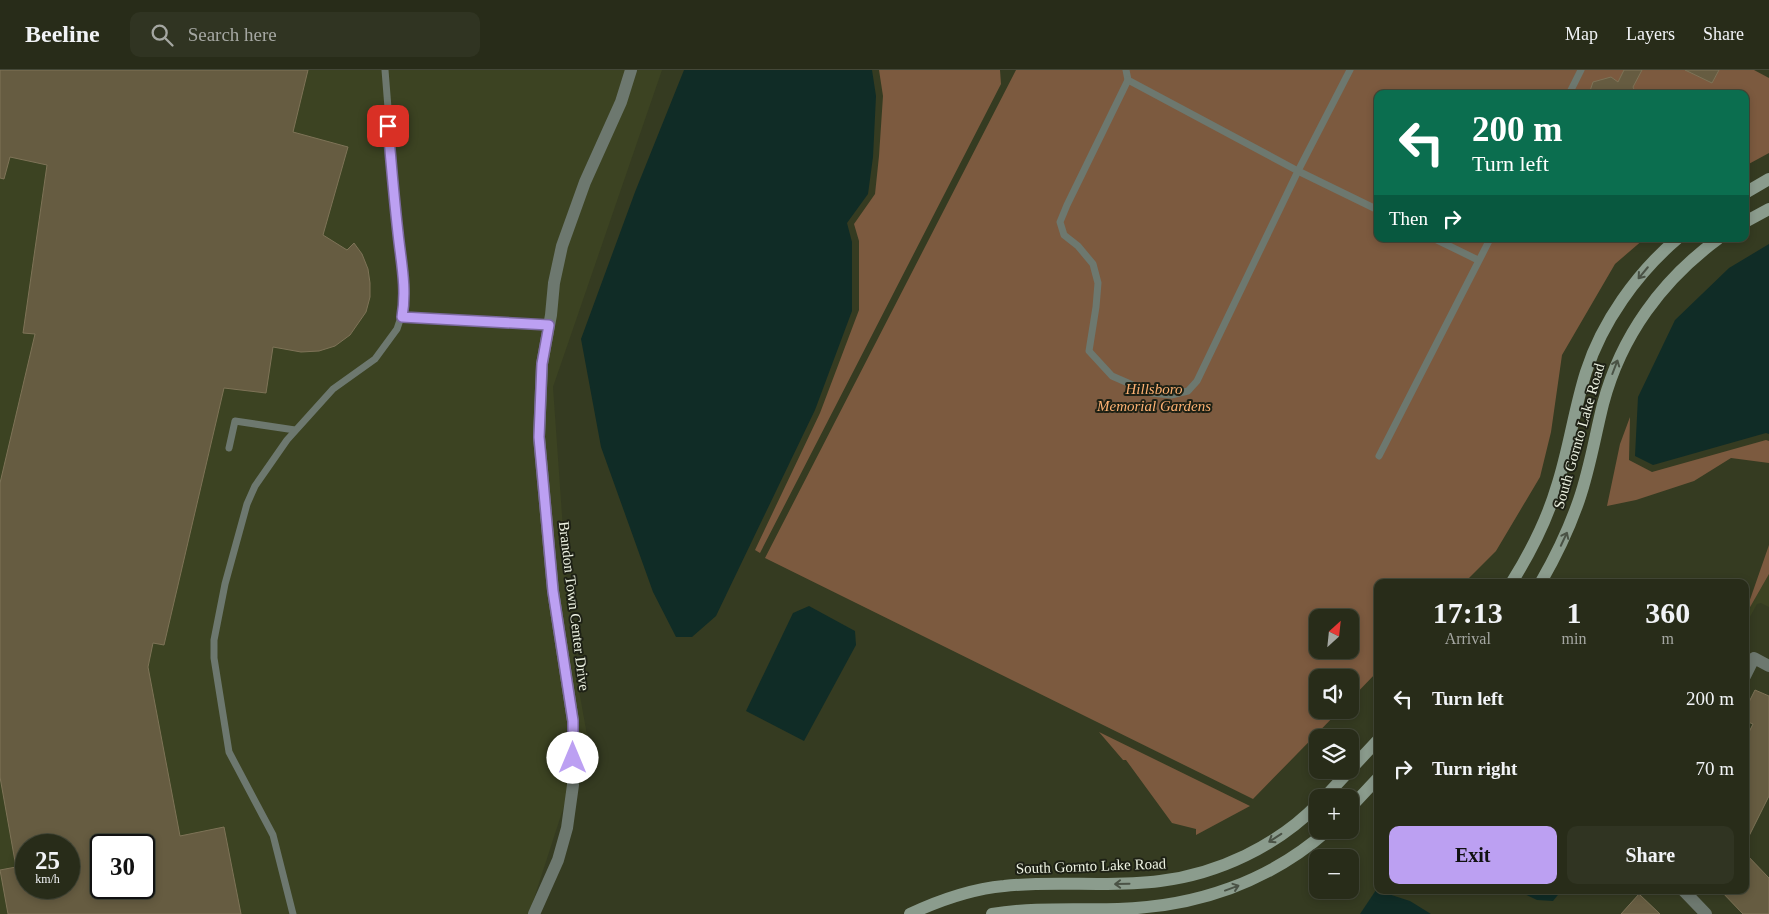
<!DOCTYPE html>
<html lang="en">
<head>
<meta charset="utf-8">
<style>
  :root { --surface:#282c19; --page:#303422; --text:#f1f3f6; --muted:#a5a7a2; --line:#444838; --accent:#bca0f2 }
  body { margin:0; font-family:"Times New Roman",serif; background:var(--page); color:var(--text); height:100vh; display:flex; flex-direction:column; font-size:19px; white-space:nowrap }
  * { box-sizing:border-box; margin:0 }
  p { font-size:16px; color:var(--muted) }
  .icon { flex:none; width:28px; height:28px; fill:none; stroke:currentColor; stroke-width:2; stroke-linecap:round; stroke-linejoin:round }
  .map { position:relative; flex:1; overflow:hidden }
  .sheet { position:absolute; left:1374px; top:509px; width:375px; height:315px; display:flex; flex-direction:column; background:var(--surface); border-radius:10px; box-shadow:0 2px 8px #0003,0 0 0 1px var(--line) }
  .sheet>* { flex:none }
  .hud { position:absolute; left:1374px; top:20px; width:375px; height:152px; border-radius:10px; box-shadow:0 2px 8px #0003,0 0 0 1px var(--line); background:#0b6e4f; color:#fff; overflow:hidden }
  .needle { width:32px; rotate:27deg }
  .tools { position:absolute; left:1309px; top:539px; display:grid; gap:10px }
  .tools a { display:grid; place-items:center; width:50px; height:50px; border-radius:10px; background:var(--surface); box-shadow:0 2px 8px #0003,0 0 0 1px var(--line); font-size:25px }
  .speed { position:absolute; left:15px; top:764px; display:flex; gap:10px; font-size:25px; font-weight:700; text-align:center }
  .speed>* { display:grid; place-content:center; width:65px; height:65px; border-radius:50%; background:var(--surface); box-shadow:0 2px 8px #0003,0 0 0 1px var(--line); line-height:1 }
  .speed small { font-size:12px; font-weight:400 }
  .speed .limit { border:2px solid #111; border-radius:8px; background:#fff; color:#111 }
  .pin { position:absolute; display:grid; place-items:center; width:42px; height:42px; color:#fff; margin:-21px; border-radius:10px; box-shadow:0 2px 8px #0006 }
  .me { position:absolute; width:55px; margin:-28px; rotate:0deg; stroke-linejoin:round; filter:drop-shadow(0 0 4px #0008) }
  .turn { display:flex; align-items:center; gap:18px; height:105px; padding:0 15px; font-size:22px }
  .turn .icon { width:65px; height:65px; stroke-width:2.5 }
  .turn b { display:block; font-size:35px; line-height:42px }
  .then { display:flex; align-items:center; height:48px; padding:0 15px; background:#0003; gap:10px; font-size:19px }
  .eta { display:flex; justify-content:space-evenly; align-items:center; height:85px; text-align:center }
  .eta b { font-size:30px; font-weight:700; line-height:35px }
  .cta { display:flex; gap:10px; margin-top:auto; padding:10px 15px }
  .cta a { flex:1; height:58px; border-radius:10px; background:var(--accent); color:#111; font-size:20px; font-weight:700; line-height:58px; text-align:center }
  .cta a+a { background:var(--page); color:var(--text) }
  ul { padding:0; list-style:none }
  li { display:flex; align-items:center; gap:15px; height:70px; padding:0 15px }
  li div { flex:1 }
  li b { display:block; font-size:19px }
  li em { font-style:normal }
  header { display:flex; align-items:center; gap:30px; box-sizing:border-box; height:70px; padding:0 25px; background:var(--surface); border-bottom:1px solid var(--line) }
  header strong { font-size:24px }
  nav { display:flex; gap:28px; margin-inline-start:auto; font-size:18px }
  .search { width:350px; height:45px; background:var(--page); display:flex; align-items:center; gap:12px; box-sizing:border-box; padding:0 18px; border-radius:10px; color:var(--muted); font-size:19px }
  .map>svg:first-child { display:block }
</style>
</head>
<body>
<header>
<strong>Beeline</strong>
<div class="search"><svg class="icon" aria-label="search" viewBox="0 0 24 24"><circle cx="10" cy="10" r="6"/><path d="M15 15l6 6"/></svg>Search here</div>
<nav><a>Map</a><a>Layers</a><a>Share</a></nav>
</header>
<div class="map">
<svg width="1769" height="844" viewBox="0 0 1769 844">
  <rect width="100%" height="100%" fill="#353b21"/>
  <g fill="#3c4322" fill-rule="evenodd">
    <path d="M 0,0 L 662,0 L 553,317 L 566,502 L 578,615 L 587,665 L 529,844 L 0,844 ZM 26,775 L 69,775 L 69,818 L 26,818 ZM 101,775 L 144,775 L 144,818 L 101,818 Z"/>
    <path d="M 1769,504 L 1769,537 L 1761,533 L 1757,534 L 1746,554 L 1745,546 Z"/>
  </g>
  <g fill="#7c5a3f" fill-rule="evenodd">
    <path d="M 879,0 L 1000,0 L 1001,14 L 760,483 L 755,480 L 820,343 L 859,240 L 859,171 L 854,154 L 875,124 L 879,86 L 883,26 Z"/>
    <path d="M 1016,0 L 1754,0 L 1769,8 L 1769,83 L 1745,96 L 1745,24 L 1378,24 L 1378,169 L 1644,169 L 1615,194 L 1562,285 L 1551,362 L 1540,407 L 1496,481 L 1465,512 L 1378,512 L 1377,602 L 1350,630 L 1350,608 L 1318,608 L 1318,640 L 1340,640 L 1253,729 L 765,488 ZM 1318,548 L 1350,548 L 1350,580 L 1318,580 Z"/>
    <path d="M 1630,347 L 1629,390 L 1652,402 L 1766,370 L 1769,371 L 1769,393 L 1731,388 L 1694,411 L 1636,430 L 1607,436 L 1620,374 Z"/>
    <path d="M 1769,475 L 1769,504 L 1745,546 L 1745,544 Z"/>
    <path d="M 1099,662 L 1250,736 L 1196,765 L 1196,759 L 1172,753 L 1126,690 L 1123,690 Z"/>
  </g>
  <g fill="#102c26">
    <path d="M 684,0 L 872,0 L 876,26 L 873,87 L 868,124 L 847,153 L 852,172 L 852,241 L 815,340 L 716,546 L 692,567 L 676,567 L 653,522 L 601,377 L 581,269 L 635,122 Z"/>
    <path d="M 1769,174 L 1769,364 L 1766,363 L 1653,395 L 1635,386 L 1638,327 L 1675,250 L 1729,198 Z"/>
    <path d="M 809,536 L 855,561 L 856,575 L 804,671 L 746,641 L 793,543 Z"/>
    <path d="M 1376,820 L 1410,831 L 1431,844 L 1360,844 Z"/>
    <path d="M 1516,820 L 1562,820 L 1553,831 L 1537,830 Z"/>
  </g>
  <g fill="#665c41" stroke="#7e7357" fill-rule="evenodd">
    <path d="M 0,0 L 308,0 L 293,62 L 348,77 L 323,165 L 347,180 L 354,173 L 362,184 L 368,199 L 370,213 L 370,227 L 366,242 L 350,265 L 335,276 L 319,281 L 301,282 L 273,277 L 266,323 L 224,318 L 164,575 L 153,573 L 148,597 L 180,766 L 224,757 L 241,844 L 8,844 L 0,800 L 16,797 L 0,707 L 0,413 L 35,264 L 23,263 L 47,95 L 10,87 L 4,109 L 0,108 ZM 26,775 L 69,775 L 69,818 L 26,818 ZM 101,775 L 144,775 L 144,818 L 101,818 Z"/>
    <path d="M 1624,0 L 1642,0 L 1633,17 L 1636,24 L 1589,24 L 1593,12 L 1611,7 L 1618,12 Z"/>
    <path d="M 1685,0 L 1719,0 L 1712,13 Z"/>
    <path d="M 1755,620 L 1769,626 L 1769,726 L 1745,774 L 1745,670 L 1753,654 L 1748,652 L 1749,649 L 1745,646 L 1745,640 Z"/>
    <path d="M 1745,783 L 1769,808 L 1769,844 L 1743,844 L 1720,820 L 1745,820 Z"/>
    <path d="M 1639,824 L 1660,844 L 1621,844 Z"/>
  </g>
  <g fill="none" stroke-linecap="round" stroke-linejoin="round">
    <g stroke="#6d786f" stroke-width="7">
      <path d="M 1126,0 L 1128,10 L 1298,101 L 1378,140"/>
      <path d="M 1128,10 L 1067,135 L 1060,152 L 1064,165 L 1078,176 L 1093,194 L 1098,213 L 1096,237 L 1089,281 L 1112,306 L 1151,323 L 1171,325 L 1188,321 L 1197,311 L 1298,101 L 1350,0"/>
      <path d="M 1569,24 L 1581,0"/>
      <path d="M 1435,169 L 1478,190"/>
      <path d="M 401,247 L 549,255"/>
      <path d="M 229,378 L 235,351 L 295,360"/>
      <path d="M 1379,386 L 1490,169"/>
      <path d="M 293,844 L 273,765 L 229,682 L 214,588 L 214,570 L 225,514 L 247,434 L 255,416 L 287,370 L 333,319 L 375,289 L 397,259 L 401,247 L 405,232 L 404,208 L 398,164 L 385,0"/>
    </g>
    <g stroke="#6d786f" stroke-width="12">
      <path d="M 1745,606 L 1754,588 L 1769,596"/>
      <path d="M 1683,820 L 1706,844"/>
      <path d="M 534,844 L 558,790 L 567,758 L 573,715 L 573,651 L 553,521 L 539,367 L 542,294 L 551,245 L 554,213 L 562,176 L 585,112 L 621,32 L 631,0"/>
    </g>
    <g stroke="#8b9c8d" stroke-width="12">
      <path d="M 1745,123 L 1769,109"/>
      <path d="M 1745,152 L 1769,139"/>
      <path d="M 1512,512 C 1530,483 1547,450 1557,416 C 1569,379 1574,340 1586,302 C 1602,252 1637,203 1677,169"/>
      <path d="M 1541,512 C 1556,486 1569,459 1579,430 C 1590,398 1595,366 1603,334 C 1621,266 1662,210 1718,169"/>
      <path d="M 1324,728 L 1378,670"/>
      <path d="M 1350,738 L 1378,708"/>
      <path d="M 910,844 C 940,830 971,819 1004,816 C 1056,810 1108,818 1160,811 C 1218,804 1277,776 1318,734"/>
      <path d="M 992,844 C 1033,837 1076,840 1118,839 C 1196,837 1269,812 1328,760"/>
    </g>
  </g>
  <defs><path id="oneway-shaft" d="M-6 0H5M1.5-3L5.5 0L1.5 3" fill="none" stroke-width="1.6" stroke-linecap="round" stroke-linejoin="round" transform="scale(1.25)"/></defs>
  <g stroke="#4a5245">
    <use href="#oneway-shaft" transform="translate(1643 203) rotate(130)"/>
    <use href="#oneway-shaft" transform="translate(1615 297) rotate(-69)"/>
    <use href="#oneway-shaft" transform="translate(1564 469) rotate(-65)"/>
    <use href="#oneway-shaft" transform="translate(1275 768) rotate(147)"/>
    <use href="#oneway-shaft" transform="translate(1122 814) rotate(179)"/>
    <use href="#oneway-shaft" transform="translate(1232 818) rotate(-20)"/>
  </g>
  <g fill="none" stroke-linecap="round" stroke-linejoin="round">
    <g stroke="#7a689d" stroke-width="12">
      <path id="route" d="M 388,56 C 391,92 394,128 398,163 C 401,192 407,218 402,247 L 549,255 L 542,294 L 539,367 L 553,521 L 573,651 L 573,688"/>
    </g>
    <use href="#route" stroke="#bca0f2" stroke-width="9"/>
  </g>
  <g text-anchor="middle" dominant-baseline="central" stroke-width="4" stroke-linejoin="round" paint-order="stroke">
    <g font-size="15" font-style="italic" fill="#fdb173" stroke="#1e2115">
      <text x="1154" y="319">Hillsboro<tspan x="1154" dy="17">Memorial Gardens</tspan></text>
    </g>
    <g font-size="15" fill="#eef3e3" stroke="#1e2115">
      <text transform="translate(1579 366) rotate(-74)">South Gornto Lake Road</text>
      <text transform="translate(574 536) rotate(83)">Brandon Town Center Drive</text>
      <text transform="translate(1091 796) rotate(-2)">South Gornto Lake Road</text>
    </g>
  </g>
</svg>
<div class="tools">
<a><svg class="needle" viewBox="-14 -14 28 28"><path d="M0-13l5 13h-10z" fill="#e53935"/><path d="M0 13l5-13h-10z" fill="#a5a7a2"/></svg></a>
<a><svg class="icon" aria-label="sound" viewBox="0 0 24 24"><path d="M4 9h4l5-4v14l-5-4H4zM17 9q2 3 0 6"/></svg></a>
<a><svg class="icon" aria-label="layers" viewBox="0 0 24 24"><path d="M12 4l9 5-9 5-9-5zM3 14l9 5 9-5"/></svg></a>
<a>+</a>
<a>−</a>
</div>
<div class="speed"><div>25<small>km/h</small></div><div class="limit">30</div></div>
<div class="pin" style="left:388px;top:56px;background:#d93025"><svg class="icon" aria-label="arrive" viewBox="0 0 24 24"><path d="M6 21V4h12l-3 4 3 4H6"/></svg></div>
<svg class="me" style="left:573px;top:688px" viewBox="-20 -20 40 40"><circle r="19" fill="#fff"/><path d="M0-13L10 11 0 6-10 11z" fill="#bca0f2"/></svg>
<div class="hud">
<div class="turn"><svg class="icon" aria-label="left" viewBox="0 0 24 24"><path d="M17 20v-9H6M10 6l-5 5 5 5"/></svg><div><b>200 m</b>Turn left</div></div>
<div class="then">Then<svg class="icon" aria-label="right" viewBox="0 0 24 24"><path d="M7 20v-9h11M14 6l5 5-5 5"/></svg></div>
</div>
<section class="sheet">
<div class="eta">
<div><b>17:13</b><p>Arrival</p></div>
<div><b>1</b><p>min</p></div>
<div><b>360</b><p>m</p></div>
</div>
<ul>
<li><svg class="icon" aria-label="left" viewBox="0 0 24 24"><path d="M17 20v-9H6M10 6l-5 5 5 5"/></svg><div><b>Turn left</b></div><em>200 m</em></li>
<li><svg class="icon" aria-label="right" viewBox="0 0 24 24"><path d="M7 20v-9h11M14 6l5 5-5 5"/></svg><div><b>Turn right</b></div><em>70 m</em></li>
</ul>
<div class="cta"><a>Exit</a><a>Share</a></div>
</section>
</div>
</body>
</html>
